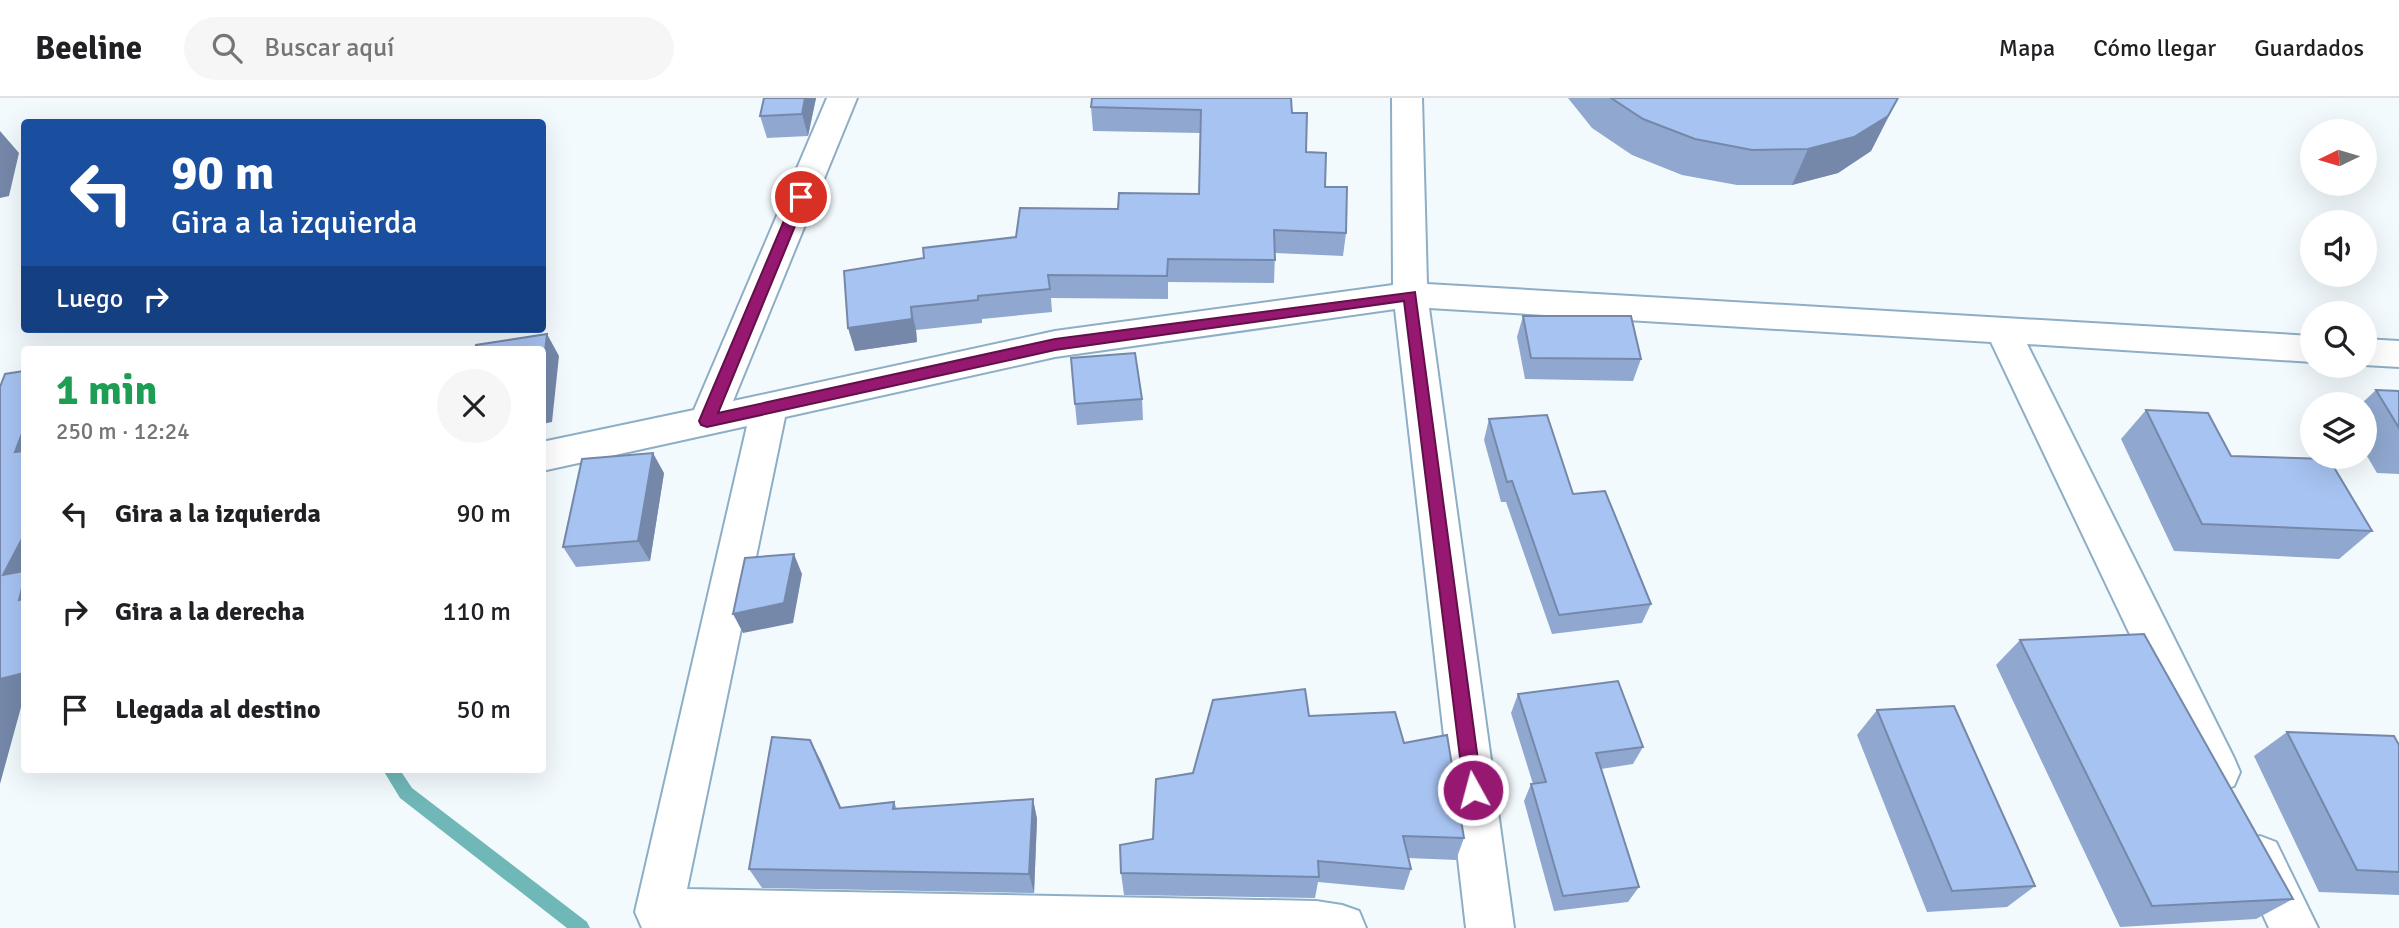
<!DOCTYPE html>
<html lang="es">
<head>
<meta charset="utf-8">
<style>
  :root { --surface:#fff; --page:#f6f6f6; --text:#202124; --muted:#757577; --line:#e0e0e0 }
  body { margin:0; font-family:Signika,sans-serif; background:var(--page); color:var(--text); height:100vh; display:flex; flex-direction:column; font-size:26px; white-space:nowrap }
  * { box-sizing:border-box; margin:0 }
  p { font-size:23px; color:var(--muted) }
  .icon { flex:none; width:38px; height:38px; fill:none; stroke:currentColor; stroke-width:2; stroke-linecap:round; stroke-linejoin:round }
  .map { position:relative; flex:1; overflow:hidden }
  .details { position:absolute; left:21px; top:248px; width:525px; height:427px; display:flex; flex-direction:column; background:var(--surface); border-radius:7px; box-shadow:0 7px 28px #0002 }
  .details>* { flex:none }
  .top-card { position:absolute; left:21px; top:21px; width:525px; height:214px; border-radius:7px; box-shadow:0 7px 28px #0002; background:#1a4fa0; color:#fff; overflow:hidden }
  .needle { width:46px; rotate:265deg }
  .tools { position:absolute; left:2300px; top:21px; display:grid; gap:14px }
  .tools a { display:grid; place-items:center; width:77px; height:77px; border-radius:50%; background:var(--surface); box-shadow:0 7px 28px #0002; font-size:35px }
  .pin { position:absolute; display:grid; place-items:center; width:60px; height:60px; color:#fff; margin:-30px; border:4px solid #fff; border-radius:50%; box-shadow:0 2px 7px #0007 }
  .me { position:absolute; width:77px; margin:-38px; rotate:353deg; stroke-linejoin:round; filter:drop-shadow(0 0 5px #0008) }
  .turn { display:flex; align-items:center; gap:24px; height:147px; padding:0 35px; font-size:32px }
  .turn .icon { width:91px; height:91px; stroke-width:2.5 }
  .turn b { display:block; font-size:49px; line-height:60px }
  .then { display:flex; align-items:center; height:66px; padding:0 35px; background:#0003; gap:14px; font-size:26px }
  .round { display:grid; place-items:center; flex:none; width:74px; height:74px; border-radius:37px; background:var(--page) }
  .headline { display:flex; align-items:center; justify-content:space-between; height:119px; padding:0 35px }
  h1 { font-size:42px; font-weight:700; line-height:52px; color:#1e9e55 }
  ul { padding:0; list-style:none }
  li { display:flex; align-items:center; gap:21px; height:98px; padding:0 35px }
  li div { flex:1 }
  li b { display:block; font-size:26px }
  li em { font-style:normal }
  header { display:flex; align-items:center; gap:42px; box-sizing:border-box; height:98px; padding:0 35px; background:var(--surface); border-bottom:2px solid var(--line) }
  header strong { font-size:33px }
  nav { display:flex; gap:38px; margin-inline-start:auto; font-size:24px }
  .search { width:490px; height:63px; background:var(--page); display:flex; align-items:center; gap:18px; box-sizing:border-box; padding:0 24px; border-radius:38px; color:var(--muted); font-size:26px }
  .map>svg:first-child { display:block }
</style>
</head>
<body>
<header>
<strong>Beeline</strong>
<div class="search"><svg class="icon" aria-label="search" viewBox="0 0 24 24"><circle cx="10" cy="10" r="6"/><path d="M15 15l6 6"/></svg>Buscar aquí</div>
<nav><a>Mapa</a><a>Cómo llegar</a><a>Guardados</a></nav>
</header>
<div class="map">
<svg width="2399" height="830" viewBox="0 0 2399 830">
  <rect width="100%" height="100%" fill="#f3fafe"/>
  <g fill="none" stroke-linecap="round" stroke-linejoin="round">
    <path fill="#70b7b8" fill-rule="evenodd" d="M 383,672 L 400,672 L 412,690 L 587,824 L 590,830 L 567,830 L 400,700 Z"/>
    <g stroke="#8daec5" stroke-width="4">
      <g id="minor">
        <path d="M 827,0 L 857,0 L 733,303 L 1055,233 L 1393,187 L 1392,0 L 1422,0 L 1427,186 L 2312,238 L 2312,264 L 2027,246 L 2234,660 L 2240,674 L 2234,688 L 2218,694 L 2202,688 L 1991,244 L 1429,210 L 1514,830 L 1466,830 L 1395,211 L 1055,259 L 785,319 L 687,791 L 1316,803 L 1342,807 L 1359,813 L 1366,830 L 642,830 L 635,814 L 747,328 L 542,373 L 542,344 L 694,312 Z"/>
        <path d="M 2364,241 L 2399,243 L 2399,269 L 2364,267 Z"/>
        <path d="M 2260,738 L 2276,744 L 2318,830 L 2269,830 L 2237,760 L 2244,744 Z"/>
      </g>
    </g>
    <use href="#minor" fill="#fff" fill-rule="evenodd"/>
  </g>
  <g fill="#90a8cf">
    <path d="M 764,0 L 816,0 L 808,38 L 767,40 L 760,18 Z"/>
    <path d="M 1092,0 L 1292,15 L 1306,54 L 1346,135 L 1343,158 L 1275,155 L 1274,185 L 1168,184 L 1168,201 L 1051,200 L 1052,214 L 982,221 L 982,225 L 916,232 L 917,244 L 855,253 L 924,160 L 1016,139 L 1118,111 L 1199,96 L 1200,35 L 1093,33 L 1091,9 Z"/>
    <path d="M 1568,0 L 1898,0 L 1871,53 L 1838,75 L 1792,87 L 1737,87 L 1682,77 L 1632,57 L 1592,30 Z"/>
    <path d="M 1523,218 L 1641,261 L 1633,283 L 1525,281 L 1517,239 Z"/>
    <path d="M 2376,292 L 2399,293 L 2399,376 L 2377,375 L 2364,353 L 2364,306 L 2361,306 Z"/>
    <path d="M 1142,301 L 1143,322 L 1077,327 L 1075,306 Z"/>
    <path d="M 2146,312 L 2231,358 L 2372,433 L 2339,461 L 2174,453 L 2121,341 Z"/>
    <path d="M 1489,321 L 1573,396 L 1651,506 L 1642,525 L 1552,536 L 1506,404 L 1501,404 L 1484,342 Z"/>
    <path d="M 664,375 L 650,463 L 576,469 L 563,449 Z"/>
    <path d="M 2020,542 L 2293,801 L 2256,821 L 2120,829 L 1996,567 Z"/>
    <path d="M 1518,596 L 1643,649 L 1633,666 L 1601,671 L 1639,789 L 1628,804 L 1554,813 L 1524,703 L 1531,686 L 1533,686 L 1511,615 Z"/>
    <path d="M 1877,612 L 2035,788 L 2007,809 L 1927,814 L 1857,637 Z"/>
    <path d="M 1309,618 L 1404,645 L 1464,740 L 1456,762 L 1408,760 L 1411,771 L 1404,792 L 1318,784 L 1315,800 L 1124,797 L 1121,775 L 1153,741 Z"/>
    <path d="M 2287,634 L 2399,647 L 2399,797 L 2319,794 L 2254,658 Z"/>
    <path d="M 810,642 L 841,710 L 894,704 L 897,711 L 1033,701 L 1037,721 L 1034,795 L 762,790 L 749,771 Z"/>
  </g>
  <g fill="#7588a9">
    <path d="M 805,0 L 816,0 L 808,38 L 802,16 Z"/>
    <path d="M 1898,0 L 1871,53 L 1838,75 L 1792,87 L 1808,51 Z"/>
    <path d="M 0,33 L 19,55 L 9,98 L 0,100 Z"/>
    <path d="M 911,209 L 916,232 L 917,244 L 855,253 L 848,230 Z"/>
    <path d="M 547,236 L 559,258 L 552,324 L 542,326 L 542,280 Z"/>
    <path d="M 24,330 L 24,362 L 15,354 Z"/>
    <path d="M 653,355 L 664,375 L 650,463 L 638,443 Z"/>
    <path d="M 24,437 L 24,507 L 19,502 L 3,477 Z"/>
    <path d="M 794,456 L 802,476 L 793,525 L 743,535 L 733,516 Z"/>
    <path d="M 24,575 L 24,602 L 23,602 L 0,686 L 0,581 Z"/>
    <path d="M 810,642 L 821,663 L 850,730 L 840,710 Z"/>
    <path d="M 1033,701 L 1037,721 L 1034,795 L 1029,776 Z"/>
  </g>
  <g fill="#a7c3f1" stroke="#7588a9" stroke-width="2">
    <path d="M 764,0 L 805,0 L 802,16 L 760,18 Z"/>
    <path d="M 1092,0 L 1291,0 L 1292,15 L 1307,15 L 1306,54 L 1326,55 L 1325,89 L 1347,89 L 1346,135 L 1274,132 L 1275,162 L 1168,161 L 1167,178 L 1048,177 L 1050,191 L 978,198 L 978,202 L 911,209 L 912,221 L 848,230 L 844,173 L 924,160 L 923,150 L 1016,139 L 1020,110 L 1118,111 L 1119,95 L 1199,96 L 1201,12 L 1091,9 Z"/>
    <path d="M 1611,0 L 1898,0 L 1888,18 L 1854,39 L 1808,51 L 1752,52 L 1695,41 L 1643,21 Z"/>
    <path d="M 1523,218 L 1631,218 L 1641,261 L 1531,260 Z"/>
    <path d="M 547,236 L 542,280 L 542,252 L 475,252 L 476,247 Z"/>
    <path d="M 1135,255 L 1142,301 L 1075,306 L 1071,260 Z"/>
    <path d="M 24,273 L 24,330 L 15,354 L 24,353 L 24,437 L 3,477 L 24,473 L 24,482 L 19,502 L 24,501 L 24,575 L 0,581 L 0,289 L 5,276 Z"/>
    <path d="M 2376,292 L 2399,293 L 2399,330 Z"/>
    <path d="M 2146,312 L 2208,315 L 2231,358 L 2329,361 L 2372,433 L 2202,426 Z"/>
    <path d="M 1547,317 L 1573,396 L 1605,393 L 1651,506 L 1559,517 L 1512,383 L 1507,384 L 1489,321 Z"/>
    <path d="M 653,355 L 638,443 L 563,449 L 582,361 Z"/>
    <path d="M 794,456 L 784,505 L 733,516 L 745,460 Z"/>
    <path d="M 2144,536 L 2293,801 L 2152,808 L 2020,542 Z"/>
    <path d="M 1618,583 L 1643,649 L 1596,655 L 1639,789 L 1563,798 L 1531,686 L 1546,684 L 1518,596 Z"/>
    <path d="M 1305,591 L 1309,618 L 1395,614 L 1404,645 L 1447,637 L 1464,740 L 1403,738 L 1411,771 L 1318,763 L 1319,779 L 1121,775 L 1120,747 L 1153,741 L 1156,681 L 1193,675 L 1213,602 Z"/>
    <path d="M 1954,608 L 2035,788 L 1952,793 L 1877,612 Z"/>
    <path d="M 2287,634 L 2394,638 L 2399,647 L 2399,774 L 2357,772 Z"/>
    <path d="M 772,639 L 810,642 L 840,710 L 894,704 L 893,711 L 1033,701 L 1029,776 L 749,771 Z"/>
  </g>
  <path fill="#971870" stroke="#621049" stroke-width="2" d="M 801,95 L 807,99 L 718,315 L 1055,241 L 1415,194 L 1482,692 L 1479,698 L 1473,701 L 1466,698 L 1464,692 L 1404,203 L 1055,252 L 707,329 L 701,327 L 699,323 L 794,99 Z"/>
</svg>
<div class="tools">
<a><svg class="needle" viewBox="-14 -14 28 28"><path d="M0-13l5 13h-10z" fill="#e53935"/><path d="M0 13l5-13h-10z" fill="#757577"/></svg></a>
<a><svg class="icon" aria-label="sound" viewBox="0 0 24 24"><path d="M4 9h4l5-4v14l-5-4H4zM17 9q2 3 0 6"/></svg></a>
<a><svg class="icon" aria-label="search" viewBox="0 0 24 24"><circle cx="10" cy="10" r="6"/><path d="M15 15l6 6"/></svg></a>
<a><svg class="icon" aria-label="layers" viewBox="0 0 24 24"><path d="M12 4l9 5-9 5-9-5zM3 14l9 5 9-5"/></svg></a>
</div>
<div class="pin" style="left:801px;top:99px;background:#d93025"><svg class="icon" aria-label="arrive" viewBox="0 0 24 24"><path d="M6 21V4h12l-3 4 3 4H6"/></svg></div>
<svg class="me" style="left:1473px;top:692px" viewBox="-20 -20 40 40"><circle r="17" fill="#971870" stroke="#fff" stroke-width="3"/><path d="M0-11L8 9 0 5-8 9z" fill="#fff"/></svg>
<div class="top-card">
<div class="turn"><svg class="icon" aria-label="left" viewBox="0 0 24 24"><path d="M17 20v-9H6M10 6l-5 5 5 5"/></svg><div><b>90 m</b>Gira a la izquierda</div></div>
<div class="then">Luego<svg class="icon" aria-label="right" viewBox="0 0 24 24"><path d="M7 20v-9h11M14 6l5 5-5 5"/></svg></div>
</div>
<section class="details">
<div class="headline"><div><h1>1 min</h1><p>250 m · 12:24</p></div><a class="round"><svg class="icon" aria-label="close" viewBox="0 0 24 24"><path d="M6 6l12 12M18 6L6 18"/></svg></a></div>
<ul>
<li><svg class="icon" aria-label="left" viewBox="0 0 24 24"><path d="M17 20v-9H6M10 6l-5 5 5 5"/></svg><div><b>Gira a la izquierda</b></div><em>90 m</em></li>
<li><svg class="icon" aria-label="right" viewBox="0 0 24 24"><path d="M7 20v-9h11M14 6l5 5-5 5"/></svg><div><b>Gira a la derecha</b></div><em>110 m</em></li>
<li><svg class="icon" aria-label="arrive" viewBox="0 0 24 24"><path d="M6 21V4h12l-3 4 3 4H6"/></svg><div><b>Llegada al destino</b></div><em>50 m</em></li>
</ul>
</section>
</div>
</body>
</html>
